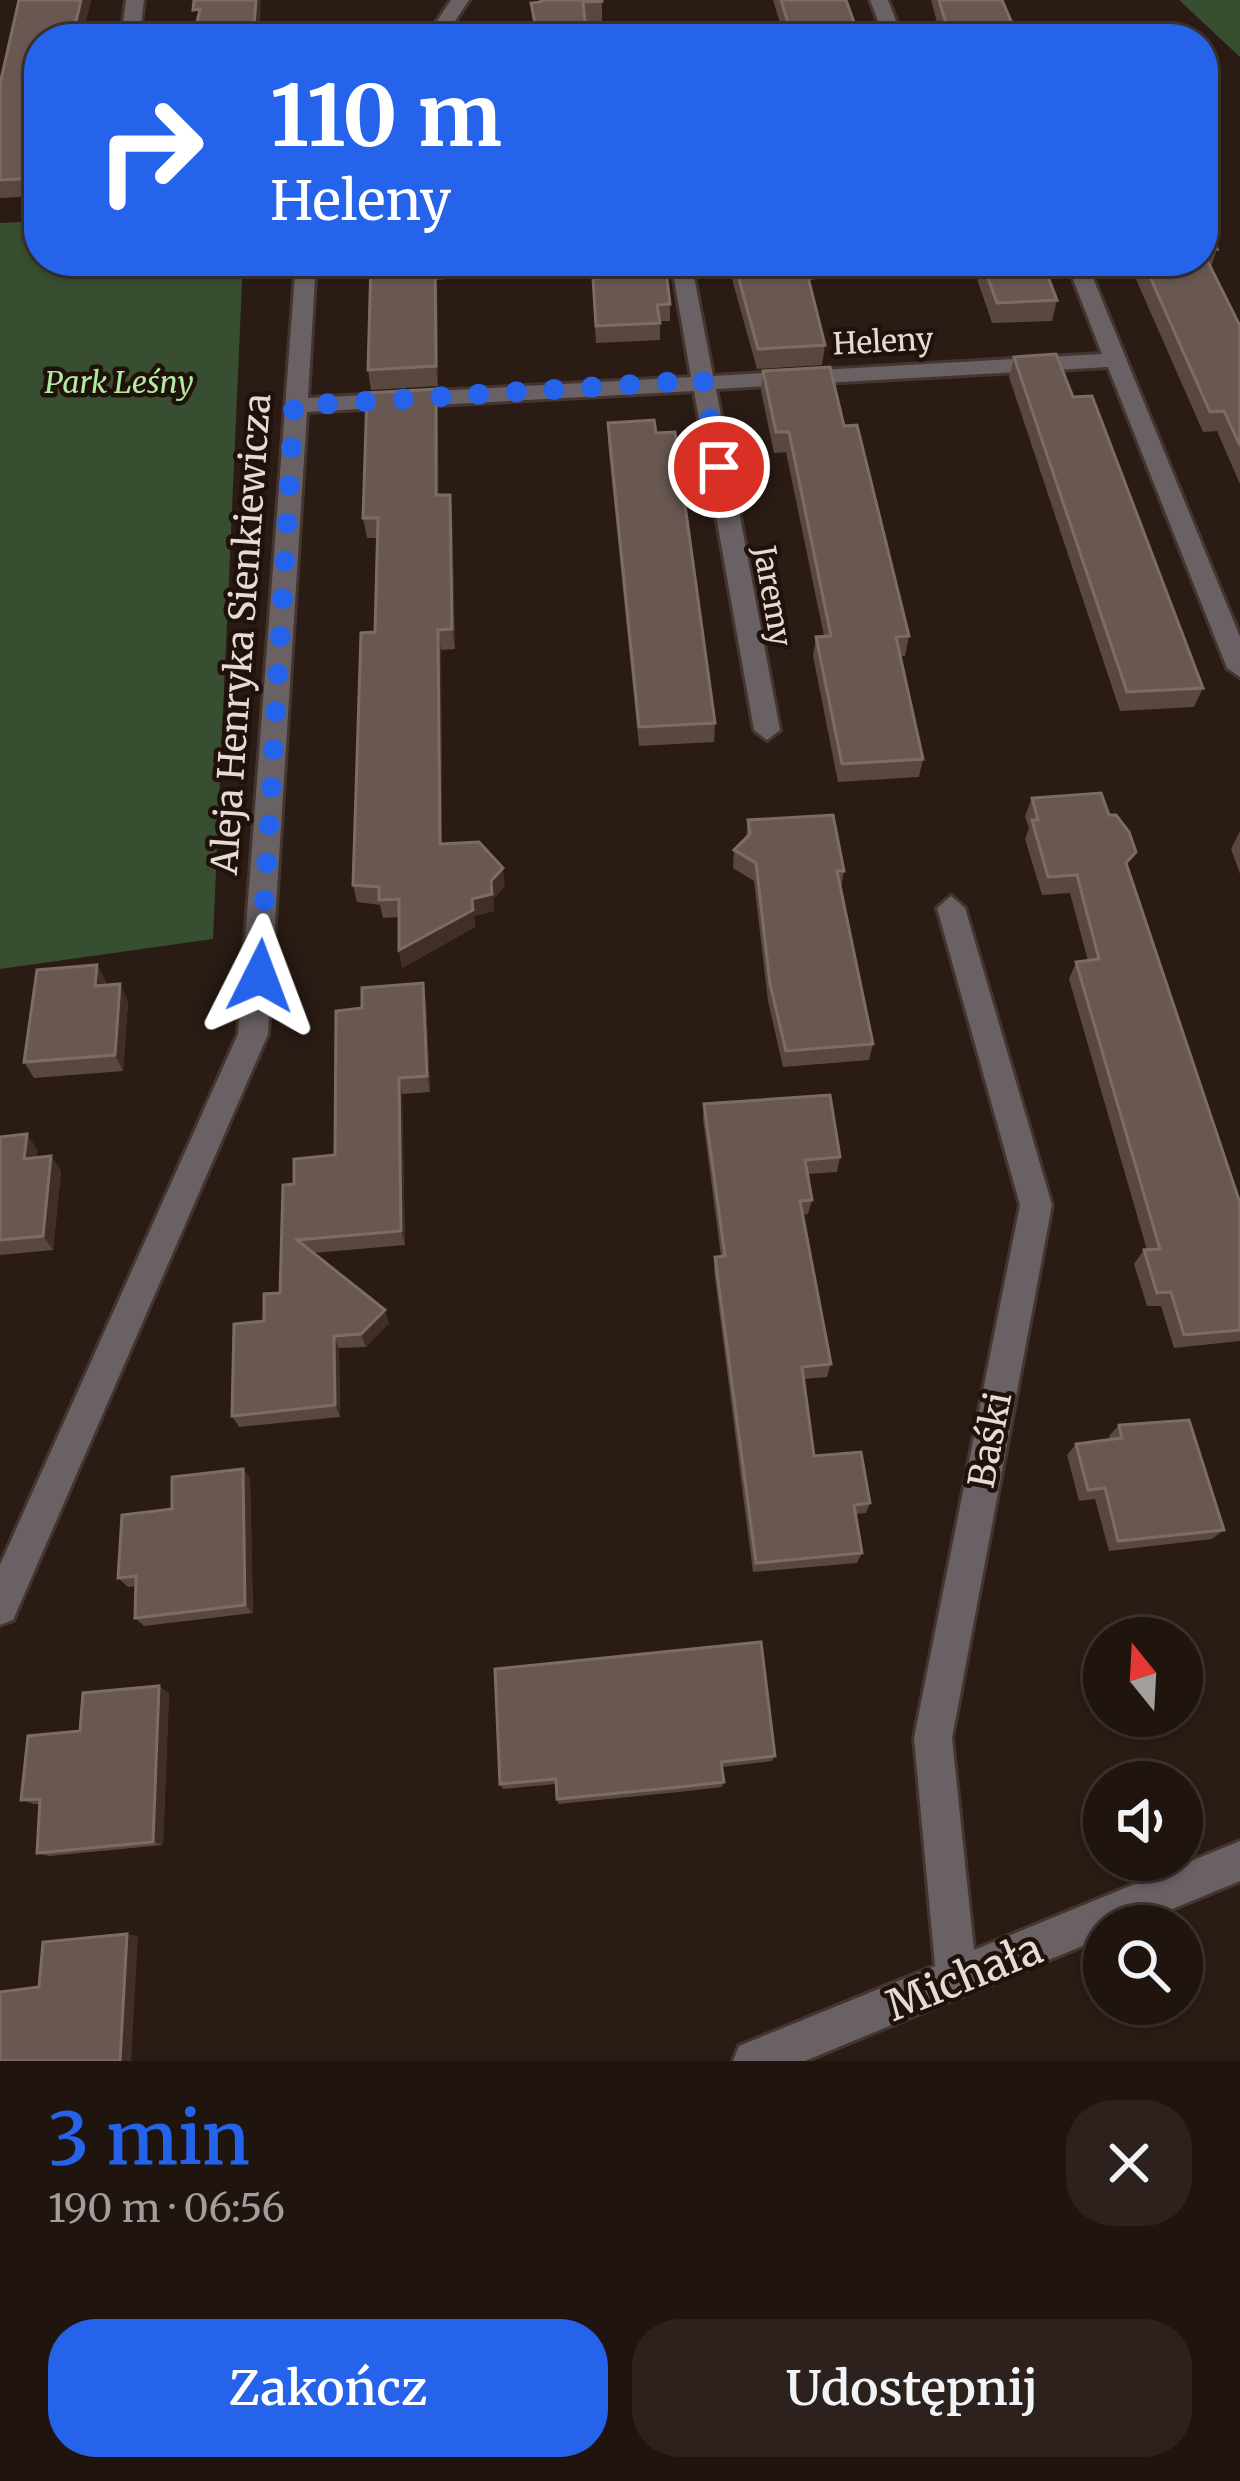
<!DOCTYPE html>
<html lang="pl">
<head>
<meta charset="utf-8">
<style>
  :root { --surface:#20140f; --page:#2d211d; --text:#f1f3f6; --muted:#a29e9e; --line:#3d332f; --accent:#2563eb }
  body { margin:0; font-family:Merriweather,serif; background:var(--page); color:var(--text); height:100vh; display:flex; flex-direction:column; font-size:45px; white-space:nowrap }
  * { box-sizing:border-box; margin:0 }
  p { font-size:39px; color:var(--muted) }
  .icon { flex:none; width:66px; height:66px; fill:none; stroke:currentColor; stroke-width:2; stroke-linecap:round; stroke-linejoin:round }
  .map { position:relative; height:2061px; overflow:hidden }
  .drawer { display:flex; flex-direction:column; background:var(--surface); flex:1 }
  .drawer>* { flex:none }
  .top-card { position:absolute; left:24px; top:24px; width:1194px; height:252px; border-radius:48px; box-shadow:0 3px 9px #0004,0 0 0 3px var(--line); background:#2563eb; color:#fff; overflow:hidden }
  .needle { width:78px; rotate:342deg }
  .buttons { position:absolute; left:1083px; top:1617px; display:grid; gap:24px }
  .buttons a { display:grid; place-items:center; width:120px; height:120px; border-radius:50%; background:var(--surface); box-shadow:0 3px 9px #0004,0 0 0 3px var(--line); font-size:60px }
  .pin { position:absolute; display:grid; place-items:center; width:102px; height:102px; color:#fff; margin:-51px; border:6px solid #fff; border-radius:50%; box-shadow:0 3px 12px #0007 }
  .me { position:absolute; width:132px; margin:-66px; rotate:3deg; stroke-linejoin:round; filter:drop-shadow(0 0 9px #0008) }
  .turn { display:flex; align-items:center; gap:42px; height:252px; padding:0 48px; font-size:54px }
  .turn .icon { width:156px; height:156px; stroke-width:2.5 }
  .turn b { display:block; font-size:84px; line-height:102px }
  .round { display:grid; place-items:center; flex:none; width:126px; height:126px; border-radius:48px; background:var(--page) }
  .head { display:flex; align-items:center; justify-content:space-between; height:204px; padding:0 48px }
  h1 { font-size:72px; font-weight:600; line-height:90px; color:var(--accent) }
  .primary-button { display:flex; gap:24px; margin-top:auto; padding:24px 48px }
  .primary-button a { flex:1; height:138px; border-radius:48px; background:var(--accent); color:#fff; font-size:48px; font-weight:600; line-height:138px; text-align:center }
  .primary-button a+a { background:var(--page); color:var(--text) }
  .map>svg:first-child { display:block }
</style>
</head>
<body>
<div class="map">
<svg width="1240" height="2061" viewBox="0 0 1240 2061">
  <rect width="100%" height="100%" fill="#2a1b14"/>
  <g fill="#374e31">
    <path d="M 1180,0 L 1240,0 L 1240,57 L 1179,0 Z"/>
    <path d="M 39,221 L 39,261 L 243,261 L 213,939 L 0,969 L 0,223 Z"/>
  </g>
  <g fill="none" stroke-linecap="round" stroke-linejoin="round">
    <g stroke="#44362f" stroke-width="6">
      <g id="minor">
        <path d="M 126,0 L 144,0 L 139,39 L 121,39 Z"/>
        <path d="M 451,0 L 469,0 L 443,39 L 425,39 Z"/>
        <path d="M 870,0 L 888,0 L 903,39 L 885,39 Z"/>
        <path d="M 296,261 L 316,261 L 308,398 L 691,377 L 671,261 L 691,261 L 713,376 L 1102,354 L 1066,261 L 1086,261 L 1240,637 L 1240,677 L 1227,668 L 1108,367 L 716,389 L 780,730 L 767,740 L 754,730 L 694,391 L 307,412 L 268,1034 L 13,1620 L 0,1625 L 0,1565 L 238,1034 Z"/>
        <path d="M 951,896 L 965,908 L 1052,1205 L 952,1738 L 974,1950 L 1240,1841 L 1240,1881 L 1131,1926 L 1104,1926 L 1104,1937 L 805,2061 L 733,2061 L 739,2046 L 935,1966 L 914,1738 L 1020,1205 L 937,908 Z"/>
      </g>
    </g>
    <use href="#minor" fill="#696164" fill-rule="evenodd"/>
  </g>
  <g fill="#594841">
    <path d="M 19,0 L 91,0 L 81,39 L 39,39 L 39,196 L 0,198 L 0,84 Z"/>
    <path d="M 539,0 L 602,0 L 602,21 L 585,22 L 587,39 L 535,39 L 531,3 L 539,3 Z"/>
    <path d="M 773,0 L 846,0 L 860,39 L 785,39 Z"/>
    <path d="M 931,0 L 1002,0 L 1017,35 L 1016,39 L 940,39 L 941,37 Z"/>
    <path d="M 1203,222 L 1217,249 L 1211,267 L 1240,326 L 1240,484 L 1217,431 L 1203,432 L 1128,261 L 1203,261 Z"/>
    <path d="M 371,261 L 448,261 L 448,279 L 437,280 L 438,386 L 371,390 L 368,370 Z"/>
    <path d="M 595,261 L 665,261 L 670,304 L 670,321 L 660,321 L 660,340 L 596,343 L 593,295 L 597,278 Z"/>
    <path d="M 727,261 L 816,261 L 814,280 L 809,280 L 825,345 L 822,365 L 757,369 Z"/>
    <path d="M 971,261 L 1042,261 L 1057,300 L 1052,321 L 992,323 Z"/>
    <path d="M 1014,357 L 1073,397 L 1203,688 L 1194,707 L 1120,711 L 1009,377 Z"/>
    <path d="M 763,371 L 844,426 L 909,636 L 905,656 L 901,656 L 923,759 L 919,777 L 838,782 L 813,656 L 816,637 L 824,636 L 786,452 L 774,453 L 761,391 Z"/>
    <path d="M 438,409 L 438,495 L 452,515 L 455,649 L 441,650 L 442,844 L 505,886 L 493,899 L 494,911 L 474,916 L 475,927 L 402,968 L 399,950 L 399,917 L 383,918 L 380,905 L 357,902 L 353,885 L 375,632 L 377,538 L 367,538 L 363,518 Z"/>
    <path d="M 608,423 L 715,723 L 714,742 L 639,746 L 608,443 Z"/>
    <path d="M 1032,798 L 1128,870 L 1240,1203 L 1240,1341 L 1174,1348 L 1161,1306 L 1147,1306 L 1134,1264 L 1144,1250 L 1147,1250 L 1069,979 L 1076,962 L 1088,961 L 1070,893 L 1042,895 L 1025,839 L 1029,828 L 1025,816 Z"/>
    <path d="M 748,820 L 844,871 L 841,889 L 873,1044 L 869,1060 L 783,1067 L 768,1001 L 754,881 L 733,868 L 734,850 L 746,838 Z"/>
    <path d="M 1240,831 L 1240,874 L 1231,849 Z"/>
    <path d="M 97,965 L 106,982 L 105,985 L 128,1001 L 123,1071 L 34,1078 L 24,1062 Z"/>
    <path d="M 426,1000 L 430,1092 L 402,1094 L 405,1245 L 313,1253 L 389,1323 L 366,1347 L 339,1348 L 340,1417 L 239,1427 L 232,1416 L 264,1321 L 280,1293 L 294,1184 L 335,1155 Z"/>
    <path d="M 704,1104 L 840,1157 L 837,1172 L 808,1174 L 812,1200 L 808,1214 L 803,1215 L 831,1364 L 827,1377 L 803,1379 L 814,1456 L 870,1503 L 866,1513 L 856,1514 L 862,1553 L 857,1563 L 753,1572 L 714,1270 L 715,1257 L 721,1256 L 703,1119 Z"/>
    <path d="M 0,1137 L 37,1149 L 36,1158 L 51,1156 L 61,1171 L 53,1250 L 0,1255 Z"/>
    <path d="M 1119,1425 L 1224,1530 L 1212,1539 L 1109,1551 L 1095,1499 L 1079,1501 L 1067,1455 L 1076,1444 L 1110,1440 L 1109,1436 Z"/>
    <path d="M 243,1469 L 250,1479 L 253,1613 L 144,1626 L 135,1618 L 136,1586 L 128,1587 L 118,1578 L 172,1509 Z"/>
    <path d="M 169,1693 L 163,1845 L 49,1856 L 37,1853 L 40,1804 L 34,1804 L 21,1800 L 80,1731 Z"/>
    <path d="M 775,1756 L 772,1761 L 722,1767 L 724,1782 L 722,1787 L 679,1792 L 558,1804 L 556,1784 L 503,1789 L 500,1784 Z"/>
  </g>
  <g fill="#402f28">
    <path d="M 81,0 L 91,0 L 81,39 L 72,39 Z"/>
    <path d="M 256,0 L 261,0 L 259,39 L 253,39 Z"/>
    <path d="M 435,261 L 437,280 L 438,386 L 436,366 Z"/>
    <path d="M 436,389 L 438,409 L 439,515 L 436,495 Z"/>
    <path d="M 450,495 L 452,515 L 455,649 L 452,629 Z"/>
    <path d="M 438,630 L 441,650 L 442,862 L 440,844 Z"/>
    <path d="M 503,868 L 505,886 L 493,899 L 494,911 L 474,916 L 475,927 L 402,968 L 399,950 L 472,899 Z"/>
    <path d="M 97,965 L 106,982 L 103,1003 L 95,986 Z"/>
    <path d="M 423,983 L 426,1000 L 430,1092 L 427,1076 Z"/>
    <path d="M 120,984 L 128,1001 L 123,1071 L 115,1055 Z"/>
    <path d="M 399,1078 L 402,1094 L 405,1245 L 401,1231 Z"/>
    <path d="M 27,1134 L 37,1149 L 35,1174 L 24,1159 Z"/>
    <path d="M 51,1156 L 61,1171 L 53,1250 L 43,1236 Z"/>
    <path d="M 385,1310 L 389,1323 L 366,1347 L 361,1334 Z"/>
    <path d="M 334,1336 L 339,1348 L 340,1417 L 335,1405 Z"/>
    <path d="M 243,1469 L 250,1479 L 253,1613 L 245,1605 Z"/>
    <path d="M 159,1686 L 169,1693 L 163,1845 L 153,1842 Z"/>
    <path d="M 127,1934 L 138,1936 L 131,2061 L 120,2061 Z"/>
  </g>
  <g fill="#685851" stroke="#7b6c66" stroke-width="3">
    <path d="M 19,0 L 81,0 L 72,39 L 39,39 L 39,178 L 0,180 L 0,84 Z"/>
    <path d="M 194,0 L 256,0 L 253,39 L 193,39 L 200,9 L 193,10 Z"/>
    <path d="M 541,0 L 602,0 L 602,1 L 583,2 L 587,39 L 538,39 L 531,3 L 541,2 Z"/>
    <path d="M 781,0 L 846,0 L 860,39 L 793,39 Z"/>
    <path d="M 939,0 L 1002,0 L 1017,35 L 996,36 L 998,39 L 940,39 L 940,38 L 950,37 Z"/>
    <path d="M 1203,222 L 1217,249 L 1203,249 Z"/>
    <path d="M 1203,252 L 1240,326 L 1240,446 L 1224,411 L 1210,412 L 1143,261 L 1203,261 Z"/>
    <path d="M 371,261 L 435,261 L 436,366 L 368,370 Z"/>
    <path d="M 597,261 L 665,261 L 670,304 L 657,305 L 660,323 L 596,326 L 593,278 L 599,278 Z"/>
    <path d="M 734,261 L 804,261 L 825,345 L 758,349 Z"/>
    <path d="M 982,261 L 1042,261 L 1057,300 L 997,303 Z"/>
    <path d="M 1056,354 L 1073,397 L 1092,396 L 1203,688 L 1127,692 L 1014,357 Z"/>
    <path d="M 830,367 L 844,426 L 857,425 L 909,636 L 896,637 L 923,759 L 842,764 L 816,637 L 831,636 L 789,432 L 776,432 L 763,371 Z"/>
    <path d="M 436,389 L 436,495 L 450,495 L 452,629 L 438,630 L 440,844 L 479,842 L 503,868 L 491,881 L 492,894 L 472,899 L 473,910 L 399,950 L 399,899 L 379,900 L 379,887 L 353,885 L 361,633 L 375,632 L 378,518 L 363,518 L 367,393 Z"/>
    <path d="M 654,420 L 656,433 L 675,432 L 715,723 L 639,727 L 608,423 Z"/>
    <path d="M 1101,793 L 1109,815 L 1116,815 L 1129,832 L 1136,852 L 1126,863 L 1240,1203 L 1240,1330 L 1184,1335 L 1171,1292 L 1157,1293 L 1144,1250 L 1160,1249 L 1076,962 L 1099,959 L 1077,875 L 1048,877 L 1032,820 L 1038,820 L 1032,798 Z"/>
    <path d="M 833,815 L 844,871 L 837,871 L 873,1044 L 786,1051 L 770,984 L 756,863 L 734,850 L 750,834 L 748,820 Z"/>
    <path d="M 97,965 L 95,986 L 120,984 L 115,1055 L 24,1062 L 37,970 Z"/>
    <path d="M 423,983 L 427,1076 L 399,1078 L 401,1231 L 297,1240 L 385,1310 L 361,1334 L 334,1336 L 335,1405 L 232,1416 L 234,1324 L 264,1321 L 264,1294 L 280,1293 L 283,1185 L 294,1184 L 294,1159 L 335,1155 L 336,1011 L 362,1008 L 362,988 Z"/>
    <path d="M 830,1095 L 840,1157 L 805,1160 L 812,1200 L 800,1201 L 831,1364 L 802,1367 L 814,1456 L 861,1452 L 870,1503 L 854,1505 L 862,1553 L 756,1563 L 715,1257 L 725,1256 L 704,1104 Z"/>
    <path d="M 27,1134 L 24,1159 L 51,1156 L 43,1236 L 0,1240 L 0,1137 Z"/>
    <path d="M 1189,1420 L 1224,1530 L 1118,1541 L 1105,1488 L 1088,1490 L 1076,1444 L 1122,1438 L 1119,1425 Z"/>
    <path d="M 243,1469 L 245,1605 L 135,1618 L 136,1576 L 118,1578 L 122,1515 L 172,1509 L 172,1477 Z"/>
    <path d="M 761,1642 L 775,1756 L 721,1762 L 724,1782 L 680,1787 L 557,1799 L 556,1779 L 500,1784 L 495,1669 Z"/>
    <path d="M 159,1686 L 153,1842 L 37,1853 L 40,1799 L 21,1800 L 28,1736 L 80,1731 L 83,1693 Z"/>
    <path d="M 127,1934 L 120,2061 L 0,2061 L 0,1992 L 39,1987 L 43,1942 Z"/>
  </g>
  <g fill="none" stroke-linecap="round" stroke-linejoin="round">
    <path stroke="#2563eb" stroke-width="21" stroke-dasharray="0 37.8" d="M 260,976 L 294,406 L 703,380 L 719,467"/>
  </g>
  <g text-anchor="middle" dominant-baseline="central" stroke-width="9" stroke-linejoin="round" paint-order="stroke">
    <g font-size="30" fill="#e5dbd6" stroke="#20110b">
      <text transform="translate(883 341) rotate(-3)">Heleny</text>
      <text transform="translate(773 596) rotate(80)">Jaremy</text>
    </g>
    <g font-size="30" font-style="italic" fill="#b1eba2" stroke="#20110b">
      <text x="119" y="382">Park Leśny</text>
    </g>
    <g font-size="36" fill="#e5dbd6" stroke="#20110b">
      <text transform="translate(241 634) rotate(-86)">Aleja Henryka Sienkiewicza</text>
      <text transform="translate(990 1440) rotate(-79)">Baśki</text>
    </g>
    <g font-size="42" fill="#e5dbd6" stroke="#20110b">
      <text transform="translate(964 1977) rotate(-22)">Michała</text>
    </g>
  </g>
</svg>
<div class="buttons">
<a><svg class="needle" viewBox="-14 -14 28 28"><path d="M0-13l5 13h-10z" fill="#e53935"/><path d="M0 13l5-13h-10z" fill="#a29e9e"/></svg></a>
<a><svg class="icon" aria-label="sound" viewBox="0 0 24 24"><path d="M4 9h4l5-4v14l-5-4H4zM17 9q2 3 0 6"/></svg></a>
<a><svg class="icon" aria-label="search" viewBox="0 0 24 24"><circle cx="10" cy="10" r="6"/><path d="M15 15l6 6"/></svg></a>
</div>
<div class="pin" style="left:719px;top:467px;background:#d93025"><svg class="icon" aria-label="arrive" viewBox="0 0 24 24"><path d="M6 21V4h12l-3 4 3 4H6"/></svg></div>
<svg class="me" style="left:260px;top:976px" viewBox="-20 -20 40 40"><path d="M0-17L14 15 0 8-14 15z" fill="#2563eb" stroke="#fff" stroke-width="4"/></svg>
<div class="top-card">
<div class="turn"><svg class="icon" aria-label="right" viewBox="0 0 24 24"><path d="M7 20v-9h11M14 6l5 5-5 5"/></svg><div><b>110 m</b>Heleny</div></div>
</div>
</div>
<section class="drawer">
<div class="head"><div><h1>3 min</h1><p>190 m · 06:56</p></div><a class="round"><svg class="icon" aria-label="close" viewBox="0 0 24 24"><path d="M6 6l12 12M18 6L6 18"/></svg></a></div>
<div class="primary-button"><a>Zakończ</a><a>Udostępnij</a></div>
</section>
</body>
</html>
